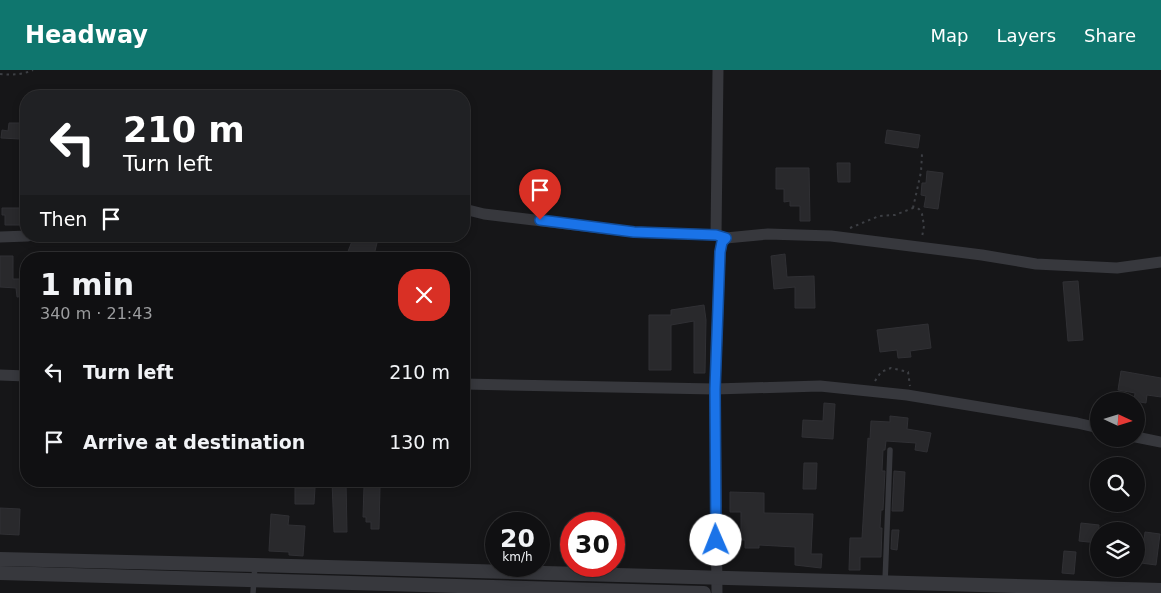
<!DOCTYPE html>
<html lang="en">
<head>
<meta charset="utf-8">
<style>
  :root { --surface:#101012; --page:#1e1e20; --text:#f1f3f6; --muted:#9c9d9f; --line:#303032; --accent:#0f766e }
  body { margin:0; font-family:"DejaVu Sans",sans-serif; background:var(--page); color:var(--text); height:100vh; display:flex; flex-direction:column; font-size:19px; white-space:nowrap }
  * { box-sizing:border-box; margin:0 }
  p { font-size:16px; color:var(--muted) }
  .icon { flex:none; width:28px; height:28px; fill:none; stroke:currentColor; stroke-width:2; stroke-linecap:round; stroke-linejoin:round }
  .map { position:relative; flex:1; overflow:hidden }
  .side { position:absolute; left:20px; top:182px; width:450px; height:235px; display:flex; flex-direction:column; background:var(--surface); border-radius:20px; box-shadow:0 2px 8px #0003,0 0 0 1px var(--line) }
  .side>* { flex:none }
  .hud { position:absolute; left:20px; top:20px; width:450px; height:152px; border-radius:20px; box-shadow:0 2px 8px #0003,0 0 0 1px var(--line); background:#202124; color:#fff; overflow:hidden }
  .needle { width:32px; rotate:94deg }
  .buttons { position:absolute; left:1090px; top:322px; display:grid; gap:10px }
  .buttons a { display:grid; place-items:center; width:55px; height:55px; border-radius:50%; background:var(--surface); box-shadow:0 2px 8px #0003,0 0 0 1px var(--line); font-size:25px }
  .speed { position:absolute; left:485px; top:442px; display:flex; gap:10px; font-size:25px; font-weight:700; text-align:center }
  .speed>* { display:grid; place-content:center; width:65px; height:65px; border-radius:50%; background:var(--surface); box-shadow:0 2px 8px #0003,0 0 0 1px var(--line); line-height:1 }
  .speed small { font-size:12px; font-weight:400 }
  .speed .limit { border:8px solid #d22; background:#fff; color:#111 }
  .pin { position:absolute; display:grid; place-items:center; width:42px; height:42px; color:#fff; margin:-51px -21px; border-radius:50% 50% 50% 0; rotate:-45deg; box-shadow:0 0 5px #0007 }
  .pin .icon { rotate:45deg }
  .me { position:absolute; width:55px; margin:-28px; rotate:359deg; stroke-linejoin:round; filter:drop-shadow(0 0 4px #0008) }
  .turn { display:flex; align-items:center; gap:18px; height:105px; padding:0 20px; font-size:22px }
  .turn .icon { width:65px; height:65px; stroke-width:2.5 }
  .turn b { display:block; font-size:35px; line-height:42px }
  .then { display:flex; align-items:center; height:48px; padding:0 20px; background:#0003; gap:10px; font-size:19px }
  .round { display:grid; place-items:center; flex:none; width:52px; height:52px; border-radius:20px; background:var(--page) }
  .headline { display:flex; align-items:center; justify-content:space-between; height:85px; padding:0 20px }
  h1 { font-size:30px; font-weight:700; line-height:38px }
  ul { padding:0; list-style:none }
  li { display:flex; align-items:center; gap:15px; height:70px; padding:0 20px }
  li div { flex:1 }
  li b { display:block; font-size:19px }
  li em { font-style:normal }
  header { display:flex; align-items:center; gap:30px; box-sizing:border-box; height:70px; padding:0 25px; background:var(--accent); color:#fff }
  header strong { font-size:24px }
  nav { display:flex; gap:28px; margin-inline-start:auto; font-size:18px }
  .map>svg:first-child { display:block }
</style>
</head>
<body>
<header>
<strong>Headway</strong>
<nav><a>Map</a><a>Layers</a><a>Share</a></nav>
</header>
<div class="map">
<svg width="1161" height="523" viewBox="0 0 1161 523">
  <rect width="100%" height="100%" fill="#161618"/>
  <g fill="#29292c" stroke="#303034">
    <path d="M 9,53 L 21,53 L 20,69 L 1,68 L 2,60 L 8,61 Z"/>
    <path d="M 887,60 L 920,65 L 918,78 L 885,73 Z"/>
    <path d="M 837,93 L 850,93 L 850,112 L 838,112 Z"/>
    <path d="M 776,98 L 809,98 L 810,151 L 800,151 L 800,136 L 790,136 L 790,131 L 784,132 L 784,119 L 776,119 Z"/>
    <path d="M 927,101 L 943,103 L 938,139 L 924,137 L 926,126 L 921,125 L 922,113 L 926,113 Z"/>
    <path d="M 2,138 L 21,138 L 21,155 L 5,155 L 5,145 L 2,145 Z"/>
    <path d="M 354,166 L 370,166 L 369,170 L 377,173 L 373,189 L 358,189 L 347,184 Z"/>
    <path d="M 785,184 L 787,207 L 814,206 L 815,238 L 795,238 L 795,217 L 774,219 L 771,186 Z"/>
    <path d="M 0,186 L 13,186 L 13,209 L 26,209 L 26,226 L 17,227 L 16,218 L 0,217 Z"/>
    <path d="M 1078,211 L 1083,270 L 1068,271 L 1063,212 Z"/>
    <path d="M 704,235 L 706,250 L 705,303 L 694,303 L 694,251 L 671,255 L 671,300 L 649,300 L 649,245 L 671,245 L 671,240 Z"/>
    <path d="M 928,254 L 931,278 L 910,281 L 911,287 L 898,288 L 897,280 L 880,282 L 877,260 Z"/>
    <path d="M 1121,301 L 1161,308 L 1161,327 L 1147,325 L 1146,333 L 1134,331 L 1135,323 L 1118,320 Z"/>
    <path d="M 824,333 L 835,334 L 833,369 L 802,367 L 803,350 L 823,351 Z"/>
    <path d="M 890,346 L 908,348 L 907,359 L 931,363 L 927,382 L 915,380 L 916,373 L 886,371 L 885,380 L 883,380 L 882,401 L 885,401 L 883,440 L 881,440 L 880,458 L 882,458 L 881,487 L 860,487 L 860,500 L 849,500 L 850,468 L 862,468 L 868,368 L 870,369 L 871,351 L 890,352 Z"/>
    <path d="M 804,393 L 817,393 L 816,419 L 803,419 Z"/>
    <path d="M 894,401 L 905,402 L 903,441 L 892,441 Z"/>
    <path d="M 332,411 L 346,411 L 347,462 L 334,462 Z"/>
    <path d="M 364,416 L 380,417 L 379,459 L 371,459 L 371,452 L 366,452 L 366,447 L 363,447 Z"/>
    <path d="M 295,418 L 315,418 L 314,434 L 295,434 Z"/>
    <path d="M 730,422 L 764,423 L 764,443 L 813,444 L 811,484 L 822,484 L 821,498 L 795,495 L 795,477 L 759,475 L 759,478 L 745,478 L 745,470 L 741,470 L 741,442 L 730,442 Z"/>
    <path d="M 0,438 L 20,439 L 19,465 L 0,464 Z"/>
    <path d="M 271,444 L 289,446 L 288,455 L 305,456 L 303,486 L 289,485 L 289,482 L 269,481 Z"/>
    <path d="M 1081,453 L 1099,455 L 1098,473 L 1079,471 Z"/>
    <path d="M 892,460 L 899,460 L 897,480 L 891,479 Z"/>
    <path d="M 1145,462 L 1160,464 L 1156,495 L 1141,493 Z"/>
    <path d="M 1064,481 L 1076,482 L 1074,504 L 1062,503 Z"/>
  </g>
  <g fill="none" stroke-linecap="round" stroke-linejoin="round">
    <g stroke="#3d3f44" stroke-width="2" stroke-dasharray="2.5 4" stroke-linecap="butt">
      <path d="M 0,4 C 12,5 22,5 33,0"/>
      <path d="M 913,138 L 921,102 L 922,84"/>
      <path d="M 850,158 L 879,146 L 895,145 L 913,138 L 919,139 L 922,144 L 924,156 L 922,167"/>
      <path d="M 875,311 L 881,302 L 891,298 L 908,302 L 910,316"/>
    </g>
    <g stroke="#37383d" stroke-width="5.5">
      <path d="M 885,513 L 890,380"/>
      <path d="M 253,523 L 255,495"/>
    </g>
    <g stroke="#37383d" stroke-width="11">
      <path d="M 464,139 L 484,144 L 634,162 L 716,165 L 726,168"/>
      <path d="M 716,165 L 718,0"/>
      <path d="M 0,167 L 28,166"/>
      <path d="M 0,305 L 26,306"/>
      <path d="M 464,314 L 715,319 L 820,316 L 907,325 L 1077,353 L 1099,358"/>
      <path d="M 1136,367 L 1161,372"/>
      <path d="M 717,523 L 715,319 L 720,182 L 722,173 L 726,168 L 768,164 L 831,166 L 982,185 L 1036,194 L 1117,198 L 1161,192"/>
    </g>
    <g stroke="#37383d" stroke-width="14">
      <path d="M 0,489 L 255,495 L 1161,520"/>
      <path d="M 0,503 L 704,523"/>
    </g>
  </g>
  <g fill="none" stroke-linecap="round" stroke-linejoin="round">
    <g stroke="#114b97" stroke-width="12">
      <path id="route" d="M 540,150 L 634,162 L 716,165 L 726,168 L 722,172 L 720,182 L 715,319 L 716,470"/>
    </g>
    <use href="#route" stroke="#1a73e8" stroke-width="9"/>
  </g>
</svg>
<div class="buttons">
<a><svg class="needle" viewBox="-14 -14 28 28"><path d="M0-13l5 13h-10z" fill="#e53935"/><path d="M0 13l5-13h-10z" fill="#9c9d9f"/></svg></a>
<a><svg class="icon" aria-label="search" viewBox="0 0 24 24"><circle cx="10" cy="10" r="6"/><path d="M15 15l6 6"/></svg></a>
<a><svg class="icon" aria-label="layers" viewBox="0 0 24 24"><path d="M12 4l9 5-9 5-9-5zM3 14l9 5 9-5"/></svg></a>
</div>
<div class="speed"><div>20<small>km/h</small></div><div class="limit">30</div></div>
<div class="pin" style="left:540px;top:150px;background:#d93025"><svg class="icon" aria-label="arrive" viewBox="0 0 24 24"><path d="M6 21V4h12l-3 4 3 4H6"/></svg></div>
<svg class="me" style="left:716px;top:470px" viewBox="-20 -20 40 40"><circle r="19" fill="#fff"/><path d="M0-13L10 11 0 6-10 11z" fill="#1a73e8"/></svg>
<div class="hud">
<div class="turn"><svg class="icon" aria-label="left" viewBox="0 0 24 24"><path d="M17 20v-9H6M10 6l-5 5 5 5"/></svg><div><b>210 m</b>Turn left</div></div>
<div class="then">Then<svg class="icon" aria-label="arrive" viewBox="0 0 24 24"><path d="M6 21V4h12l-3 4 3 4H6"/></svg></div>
</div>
<section class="side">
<div class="headline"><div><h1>1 min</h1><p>340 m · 21:43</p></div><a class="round" style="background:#d93025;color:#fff"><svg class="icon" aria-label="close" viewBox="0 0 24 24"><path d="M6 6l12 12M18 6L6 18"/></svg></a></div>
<ul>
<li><svg class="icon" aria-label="left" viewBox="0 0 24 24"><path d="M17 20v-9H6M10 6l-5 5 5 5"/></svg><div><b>Turn left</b></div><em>210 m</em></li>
<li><svg class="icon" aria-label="arrive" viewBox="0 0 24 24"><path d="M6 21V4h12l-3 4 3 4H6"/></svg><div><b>Arrive at destination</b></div><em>130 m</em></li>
</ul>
</section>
</div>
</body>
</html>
